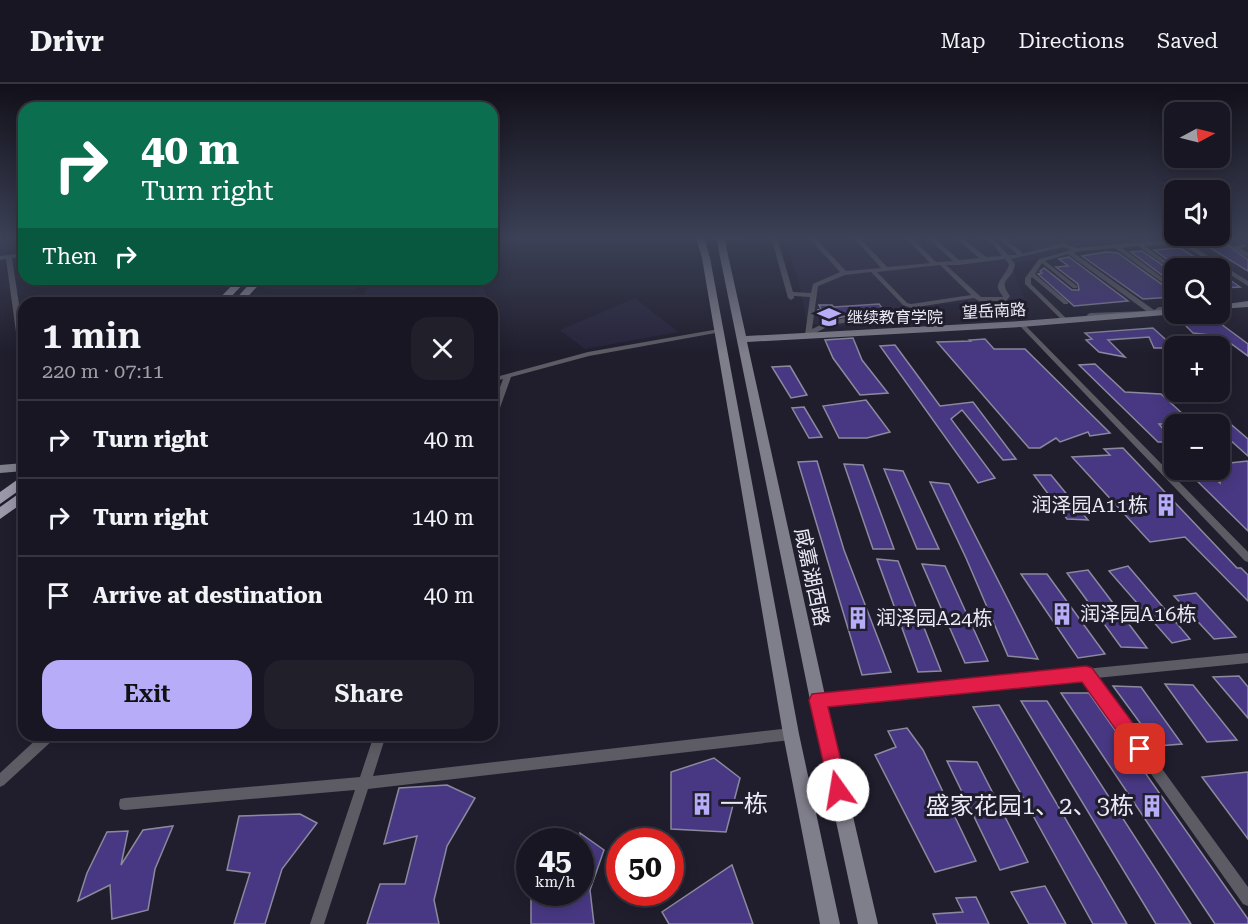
<!DOCTYPE html>
<html lang="en">
<head>
<meta charset="utf-8">
<style>
  :root { --surface:#181622; --page:#211f2a; --text:#f1f3f6; --muted:#9f9fa5; --line:#363540; --accent:#b6acf8 }
  body { margin:0; font-family:"Roboto Serif","Noto Sans SC",serif; background:var(--page); color:var(--text); height:100vh; display:flex; flex-direction:column; font-size:22px; white-space:nowrap }
  * { box-sizing:border-box; margin:0 }
  p { font-size:20px; color:var(--muted) }
  .icon { flex:none; width:33px; height:33px; fill:none; stroke:currentColor; stroke-width:2; stroke-linecap:round; stroke-linejoin:round }
  .map { position:relative; flex:1; overflow:hidden }
  .drawer { position:absolute; left:18px; top:213px; width:480px; height:444px; display:flex; flex-direction:column; background:var(--surface); border-radius:18px; box-shadow:0 3px 15px #0003,0 0 0 2px var(--line) }
  .drawer>* { flex:none }
  .hud { position:absolute; left:18px; top:18px; width:480px; height:183px; border-radius:18px; box-shadow:0 3px 15px #0003,0 0 0 2px var(--line); background:#0b6e4f; color:#fff; overflow:hidden }
  .needle { width:39px; rotate:83deg }
  .tools { position:absolute; left:1164px; top:18px; display:grid; gap:12px }
  .tools a { display:grid; place-items:center; width:66px; height:66px; border-radius:12px; background:var(--surface); box-shadow:0 3px 15px #0003,0 0 0 2px var(--line); font-size:30px }
  .speed { position:absolute; left:516px; top:744px; display:flex; gap:12px; font-size:30px; font-weight:700; text-align:center }
  .speed>* { display:grid; place-content:center; width:78px; height:78px; border-radius:50%; background:var(--surface); box-shadow:0 3px 15px #0003,0 0 0 2px var(--line); line-height:1 }
  .speed small { font-size:15px; font-weight:400 }
  .speed .limit { border:9px solid #d22; background:#fff; color:#111 }
  .pin { position:absolute; display:grid; place-items:center; width:51px; height:51px; color:#fff; margin:-26px; border-radius:12px; box-shadow:0 3px 9px #0006 }
  .me { position:absolute; width:66px; margin:-33px; rotate:347deg; stroke-linejoin:round; filter:drop-shadow(0 0 4px #0008) }
  .turn { display:flex; align-items:center; gap:21px; height:126px; padding:0 24px; font-size:27px }
  .turn .icon { width:78px; height:78px; stroke-width:2.5 }
  .turn b { display:block; font-size:42px; line-height:51px }
  .then { display:flex; align-items:center; height:57px; padding:0 24px; background:#0003; gap:12px; font-size:22px }
  .round { display:grid; place-items:center; flex:none; width:63px; height:63px; border-radius:18px; background:var(--page) }
  .headline { display:flex; align-items:center; justify-content:space-between; height:102px; padding:0 24px }
  h1 { font-size:36px; font-weight:600; line-height:45px }
  .button { display:flex; gap:12px; margin-top:auto; padding:12px 24px }
  .button a { flex:1; height:69px; border-radius:18px; background:var(--accent); color:#111; font-size:24px; font-weight:600; line-height:69px; text-align:center }
  .button a+a { background:var(--page); color:var(--text) }
  ul { padding:0; list-style:none }
  li { display:flex; align-items:center; gap:18px; height:78px; padding:0 24px; border-top:2px solid var(--line) }
  li div { flex:1 }
  li b { display:block; font-size:22px }
  li em { font-style:normal }
  header { display:flex; align-items:center; gap:36px; box-sizing:border-box; height:84px; padding:0 30px; background:var(--surface); border-bottom:2px solid var(--line) }
  header strong { font-size:28px }
  nav { display:flex; gap:33px; margin-inline-start:auto; font-size:21px }
  .map>svg:first-child { display:block }
</style>
</head>
<body>
<header>
<strong>Drivr</strong>
<nav><a>Map</a><a>Directions</a><a>Saved</a></nav>
</header>
<div class="map">
<svg width="1248" height="840" viewBox="0 0 1248 840">
  <rect width="100%" height="100%" fill="#201e2d"/>
  <g fill="#27243a">
    <path d="M 0,153 L 24,153 L 24,168 L 0,167 Z"/>
    <path d="M 784,153 L 1203,153 L 1076,164 L 1015,180 L 1015,191 L 1024,214 L 900,224 L 889,234 L 832,244 L 807,239 L 800,203 Z"/>
    <path d="M 275,195 L 362,195 L 356,205 L 265,205 Z"/>
    <path d="M 369,195 L 481,195 L 488,219 L 362,219 Z"/>
    <path d="M 635,214 L 678,248 L 585,265 L 560,246 Z"/>
  </g>
  <g fill="#322957">
    <path d="M 1015,153 L 1056,153 L 1066,161 L 1041,170 Z"/>
    <path d="M 1061,153 L 1128,153 L 1135,158 L 1073,162 Z"/>
  </g>
  <g fill="#483883" stroke="#8b899d" stroke-width="1.5">
    <path d="M 1224,158 L 1248,176 L 1248,187 L 1204,160 Z"/>
    <path d="M 1180,164 L 1212,184 L 1191,184 L 1174,174 L 1174,180 L 1154,166 Z"/>
    <path d="M 1142,167 L 1174,189 L 1174,200 L 1131,168 Z"/>
    <path d="M 1106,168 L 1118,169 L 1174,209 L 1174,213 L 1143,215 L 1082,172 Z"/>
    <path d="M 1069,173 L 1128,217 L 1074,222 L 1038,190 L 1042,189 L 1040,187 L 1044,184 L 1072,206 L 1079,206 L 1078,200 L 1056,183 L 1068,182 L 1059,175 Z"/>
    <path d="M 1220,189 L 1240,203 L 1220,204 Z"/>
    <path d="M 879,220 L 886,229 L 856,230 L 828,236 L 824,234 L 818,226 L 821,225 L 819,221 L 832,221 L 834,223 Z"/>
    <path d="M 1217,237 L 1248,260 L 1248,272 L 1226,256 L 1218,256 L 1210,251 L 1193,249 L 1183,239 Z"/>
    <path d="M 1153,244 L 1174,263 L 1174,275 L 1162,264 L 1154,264 L 1149,253 L 1108,256 L 1125,273 L 1099,268 L 1086,256 L 1092,255 L 1085,249 Z"/>
    <path d="M 853,254 L 862,276 L 888,309 L 860,311 L 833,274 L 825,256 Z"/>
    <path d="M 985,255 L 994,265 L 1025,265 L 1110,349 L 1090,352 L 1088,348 L 1060,358 L 1056,354 L 1040,364 L 1029,364 L 937,258 L 972,257 L 970,256 Z"/>
    <path d="M 895,261 L 940,322 L 973,318 L 1016,375 L 1003,376 L 962,326 L 951,335 L 995,394 L 978,399 L 880,262 Z"/>
    <path d="M 1095,280 L 1125,308 L 1161,310 L 1184,331 L 1220,331 L 1248,355 L 1248,372 L 1220,347 L 1220,340 L 1159,340 L 1174,358 L 1158,358 L 1079,281 Z"/>
    <path d="M 790,282 L 807,311 L 791,314 L 772,283 Z"/>
    <path d="M 866,316 L 890,348 L 867,354 L 839,354 L 823,322 Z"/>
    <path d="M 804,323 L 822,353 L 809,354 L 792,324 Z"/>
    <path d="M 1123,364 L 1237,484 L 1241,484 L 1248,491 L 1248,517 L 1185,453 L 1150,458 L 1072,373 L 1110,371 L 1104,365 Z"/>
    <path d="M 817,377 L 844,466 L 891,588 L 862,591 L 798,378 Z"/>
    <path d="M 1248,377 L 1248,447 L 1186,386 L 1205,386 L 1220,399 L 1220,380 Z"/>
    <path d="M 844,380 L 863,381 L 894,465 L 873,465 Z"/>
    <path d="M 884,385 L 903,387 L 939,465 L 917,465 Z"/>
    <path d="M 1034,391 L 1051,391 L 1088,436 L 1067,435 Z"/>
    <path d="M 930,398 L 949,400 L 1038,575 L 1008,572 L 966,474 Z"/>
    <path d="M 877,475 L 898,477 L 941,587 L 918,588 Z"/>
    <path d="M 922,480 L 945,482 L 988,577 L 965,579 Z"/>
    <path d="M 1128,482 L 1157,516 L 1190,555 L 1172,559 L 1109,487 Z"/>
    <path d="M 1088,486 L 1147,564 L 1121,563 L 1067,489 Z"/>
    <path d="M 1021,490 L 1047,490 L 1105,570 L 1078,574 Z"/>
    <path d="M 1196,509 L 1236,553 L 1214,555 L 1174,512 Z"/>
    <path d="M 1239,592 L 1248,603 L 1248,634 L 1213,593 Z"/>
    <path d="M 1165,600 L 1193,601 L 1237,656 L 1207,658 Z"/>
    <path d="M 1113,602 L 1141,603 L 1182,660 L 1157,662 Z"/>
    <path d="M 1061,609 L 1089,609 L 1248,835 L 1248,840 L 1215,840 Z"/>
    <path d="M 1021,617 L 1047,617 L 1191,840 L 1156,840 Z"/>
    <path d="M 999,621 L 1127,840 L 1093,840 L 973,623 Z"/>
    <path d="M 907,644 L 923,666 L 976,777 L 935,788 L 875,671 L 896,663 L 888,647 Z"/>
    <path d="M 714,674 L 740,694 L 726,748 L 671,745 L 671,688 Z"/>
    <path d="M 947,677 L 977,678 L 1028,778 L 1000,786 Z"/>
    <path d="M 1248,688 L 1248,755 L 1202,693 Z"/>
    <path d="M 447,701 L 475,714 L 447,762 L 434,816 L 439,840 L 367,840 L 380,800 L 405,800 L 417,752 L 384,760 L 399,704 Z"/>
    <path d="M 300,730 L 317,739 L 282,785 L 265,840 L 234,840 L 250,789 L 227,786 L 239,732 Z"/>
    <path d="M 173,742 L 155,785 L 148,826 L 112,835 L 110,801 L 78,817 L 87,789 L 107,748 L 128,747 L 121,781 L 143,746 Z"/>
    <path d="M 580,749 L 604,766 L 590,806 L 594,840 L 531,840 L 531,808 L 580,808 Z"/>
    <path d="M 732,781 L 753,840 L 669,840 L 662,828 Z"/>
    <path d="M 1045,802 L 1066,840 L 1029,840 L 1011,808 Z"/>
    <path d="M 976,813 L 989,840 L 937,840 L 933,830 L 963,828 L 956,814 Z"/>
  </g>
  <g fill="none" stroke-linecap="round" stroke-linejoin="round">
    <g fill="#5d5c64" fill-rule="evenodd">
      <path d="M 726,153 L 746,153 L 743,155 L 721,157 L 718,155 Z"/>
      <path d="M 771,153 L 777,153 L 793,208 L 811,209 L 813,200 L 840,188 L 808,153 L 814,153 L 846,187 L 881,184 L 853,153 L 859,153 L 887,183 L 930,179 L 905,153 L 911,153 L 936,178 L 953,177 L 927,153 L 933,153 L 959,176 L 979,174 L 955,153 L 961,153 L 986,173 L 1002,172 L 993,160 L 979,153 C 993,153 1000,161 1008,171 L 1016,171 L 1016,169 L 996,153 L 1002,153 L 1021,167 L 1022,170 L 1063,159 L 1077,164 L 1138,158 L 1218,153 L 1242,153 L 1239,155 L 1185,159 L 1189,160 L 1248,197 L 1248,202 L 1185,162 L 1176,160 L 1144,162 L 1176,184 L 1174,187 L 1138,162 L 1122,164 L 1174,202 L 1174,207 L 1115,164 L 1081,167 L 1074,169 L 1154,226 L 1159,223 L 1174,222 L 1174,226 L 1161,227 L 1155,232 L 1147,227 L 1146,229 L 1144,230 L 1092,233 L 1089,237 L 1085,237 L 1084,236 L 1088,230 L 1090,229 L 1146,227 L 1068,170 L 1045,177 L 1077,202 L 1077,204 L 1073,204 L 1042,179 L 1035,190 L 1068,218 L 1068,220 L 1064,220 L 1032,193 L 1031,194 L 1031,200 L 1068,236 L 1068,238 L 1064,238 L 1025,200 L 1025,194 L 1039,175 L 1071,166 L 1063,163 L 1011,175 L 1015,180 C 1012,198 997,194 1010,212 L 1007,216 L 1005,217 L 979,217 L 974,214 L 911,224 L 903,221 L 871,188 L 845,191 L 818,202 L 812,245 C 834,233 859,232 883,230 L 886,232 L 883,234 L 836,240 L 827,243 L 808,253 L 805,251 L 810,213 L 794,212 L 794,214 L 791,216 L 788,214 ZM 1005,175 L 1009,180 C 1008,188 996,198 998,204 C 999,208 1002,210 1003,213 L 981,213 L 946,181 L 959,181 ZM 940,181 L 971,211 L 911,220 L 907,219 L 877,188 Z"/>
      <path d="M 1244,160 L 1246,161 L 1246,163 L 1240,164 L 1248,169 L 1248,174 L 1232,163 Z"/>
      <path d="M 24,169 L 24,173 L 12,174 L 24,253 L 24,267 L 20,265 L 16,248 L 6,175 L 0,176 L 0,172 Z"/>
      <path d="M 1021,238 L 1023,239 L 1248,468 L 1248,478 L 1245,477 L 1019,241 L 1018,240 Z"/>
      <path d="M 719,245 L 721,246 L 721,248 L 589,272 L 511,293 L 496,335 L 492,338 L 492,324 L 503,295 L 492,298 L 492,294 L 588,268 Z"/>
      <path d="M 1248,569 L 1248,579 L 1096,594 L 1248,803 L 1248,822 L 1243,820 L 1084,595 L 818,621 L 814,620 L 812,616 L 814,612 L 818,611 Z"/>
      <path d="M 791,644 L 795,646 L 797,650 L 795,654 L 791,656 L 368,705 L 324,840 L 310,840 L 355,706 L 125,726 L 120,725 L 119,720 L 120,715 L 125,714 L 360,693 L 374,651 L 386,651 L 373,692 Z"/>
      <path d="M 41,651 L 56,651 L 54,655 L 4,701 L 0,703 L 0,689 Z"/>
    </g>
    <g fill="#7f7e8b" fill-rule="evenodd">
      <path d="M 696,153 L 704,153 L 710,174 L 799,650 L 840,840 L 820,840 L 783,650 L 702,174 Z"/>
      <path d="M 716,153 L 724,153 L 746,252 L 1021,237 L 1174,225 L 1174,230 L 1177,230 L 1021,243 L 747,258 L 826,616 L 878,840 L 858,840 L 810,616 Z"/>
      <path d="M 1248,217 L 1248,223 L 1220,225 L 1220,221 Z"/>
      <path d="M 24,379 L 24,387 L 0,389 L 0,381 Z"/>
    </g>
    <g fill="#9a98a9" fill-rule="evenodd">
      <path d="M 238,195 L 248,195 L 225,219 L 215,219 Z"/>
      <path d="M 254,195 L 264,195 L 242,219 L 232,219 Z"/>
      <path d="M 24,391 L 24,403 L 0,420 L 0,408 Z"/>
      <path d="M 24,406 L 24,418 L 0,435 L 0,423 Z"/>
    </g>
  </g>
  <linearGradient id="sky" x2="0" y2="1"><stop stop-color="#121019"/><stop offset="0.57" stop-color="#3c4157"/><stop offset="1" stop-color="#3c4157" stop-opacity="0"/></linearGradient>
  <rect width="1248" height="270" fill="url(#sky)"/>
  <path fill="#e11d48" stroke="#92132f" stroke-width="1.5" d="M 1086,582 L 1092,584 L 1147,658 L 1149,665 L 1147,671 L 1140,674 L 1134,671 L 1082,598 L 828,623 L 848,706 L 845,712 L 838,715 L 831,712 L 809,616 L 812,610 Z"/>
  <defs>
    <g id="university-bare" transform="scale(1.8)"><path d="M0-5L7-2L0 1L-7-2ZM-4 1L0 2.5L4 1V4Q0 6-4 4Z" fill="#b6acf8" stroke="#201e2d" stroke-width="2.5" paint-order="stroke"/></g>
    <g id="building-bare" transform="scale(1.8)"><path d="M-4-6H4V6H1V3H-1V6H-4ZM-2.5-4.3h1.7v1.8h-1.7ZM.8-4.3h1.7v1.8H.8ZM-2.5-1h1.7V.8h-1.7ZM.8-1h1.7V.8H.8Z" fill="#b6acf8" stroke="#201e2d" stroke-width="2.5" paint-order="stroke"/></g>
  </defs>
  <g fill-rule="evenodd">
    <use href="#university-bare" x="829" y="233"/>
    <use href="#building-bare" x="1166" y="421"/>
    <use href="#building-bare" x="1062" y="530"/>
    <use href="#building-bare" x="858" y="534"/>
    <use href="#building-bare" x="702" y="720"/>
    <use href="#building-bare" x="1152" y="722"/>
  </g>
  <g text-anchor="middle" dominant-baseline="central" stroke-width="6" stroke-linejoin="round" paint-order="stroke">
    <g font-size="16" fill="#eae9f4" stroke="#201e2d">
      <text transform="translate(994 227) rotate(-3)">望岳南路</text>
    </g>
    <g font-size="16" fill="#eae9f4" stroke="#201e2d" text-anchor="start">
      <text x="847" y="233">继续教育学院</text>
    </g>
    <g font-size="20" fill="#eae9f4" stroke="#201e2d" text-anchor="start">
      <text x="1148" y="421" text-anchor="end">润泽园A11栋</text>
      <text x="1080" y="530">润泽园A16栋</text>
      <text x="876" y="534">润泽园A24栋</text>
    </g>
    <g font-size="20" fill="#eae9f4" stroke="#201e2d">
      <text transform="translate(812 493) rotate(78)">咸嘉湖西路</text>
    </g>
    <g font-size="24" fill="#eae9f4" stroke="#201e2d" text-anchor="start">
      <text x="720" y="720">一栋</text>
      <text x="1134" y="722" text-anchor="end">盛家花园1、2、3栋</text>
    </g>
  </g>
</svg>
<div class="tools">
<a><svg class="needle" viewBox="-14 -14 28 28"><path d="M0-13l5 13h-10z" fill="#e53935"/><path d="M0 13l5-13h-10z" fill="#9f9fa5"/></svg></a>
<a><svg class="icon" aria-label="sound" viewBox="0 0 24 24"><path d="M4 9h4l5-4v14l-5-4H4zM17 9q2 3 0 6"/></svg></a>
<a><svg class="icon" aria-label="search" viewBox="0 0 24 24"><circle cx="10" cy="10" r="6"/><path d="M15 15l6 6"/></svg></a>
<a>+</a>
<a>−</a>
</div>
<div class="speed"><div>45<small>km/h</small></div><div class="limit">50</div></div>
<div class="pin" style="left:1140px;top:665px;background:#d93025"><svg class="icon" aria-label="arrive" viewBox="0 0 24 24"><path d="M6 21V4h12l-3 4 3 4H6"/></svg></div>
<svg class="me" style="left:838px;top:706px" viewBox="-20 -20 40 40"><circle r="19" fill="#fff"/><path d="M0-13L10 11 0 6-10 11z" fill="#e11d48"/></svg>
<div class="hud">
<div class="turn"><svg class="icon" aria-label="right" viewBox="0 0 24 24"><path d="M7 20v-9h11M14 6l5 5-5 5"/></svg><div><b>40 m</b>Turn right</div></div>
<div class="then">Then<svg class="icon" aria-label="right" viewBox="0 0 24 24"><path d="M7 20v-9h11M14 6l5 5-5 5"/></svg></div>
</div>
<section class="drawer">
<div class="headline"><div><h1>1 min</h1><p>220 m · 07:11</p></div><a class="round"><svg class="icon" aria-label="close" viewBox="0 0 24 24"><path d="M6 6l12 12M18 6L6 18"/></svg></a></div>
<ul>
<li><svg class="icon" aria-label="right" viewBox="0 0 24 24"><path d="M7 20v-9h11M14 6l5 5-5 5"/></svg><div><b>Turn right</b></div><em>40 m</em></li>
<li><svg class="icon" aria-label="right" viewBox="0 0 24 24"><path d="M7 20v-9h11M14 6l5 5-5 5"/></svg><div><b>Turn right</b></div><em>140 m</em></li>
<li><svg class="icon" aria-label="arrive" viewBox="0 0 24 24"><path d="M6 21V4h12l-3 4 3 4H6"/></svg><div><b>Arrive at destination</b></div><em>40 m</em></li>
</ul>
<div class="button"><a>Exit</a><a>Share</a></div>
</section>
</div>
</body>
</html>
